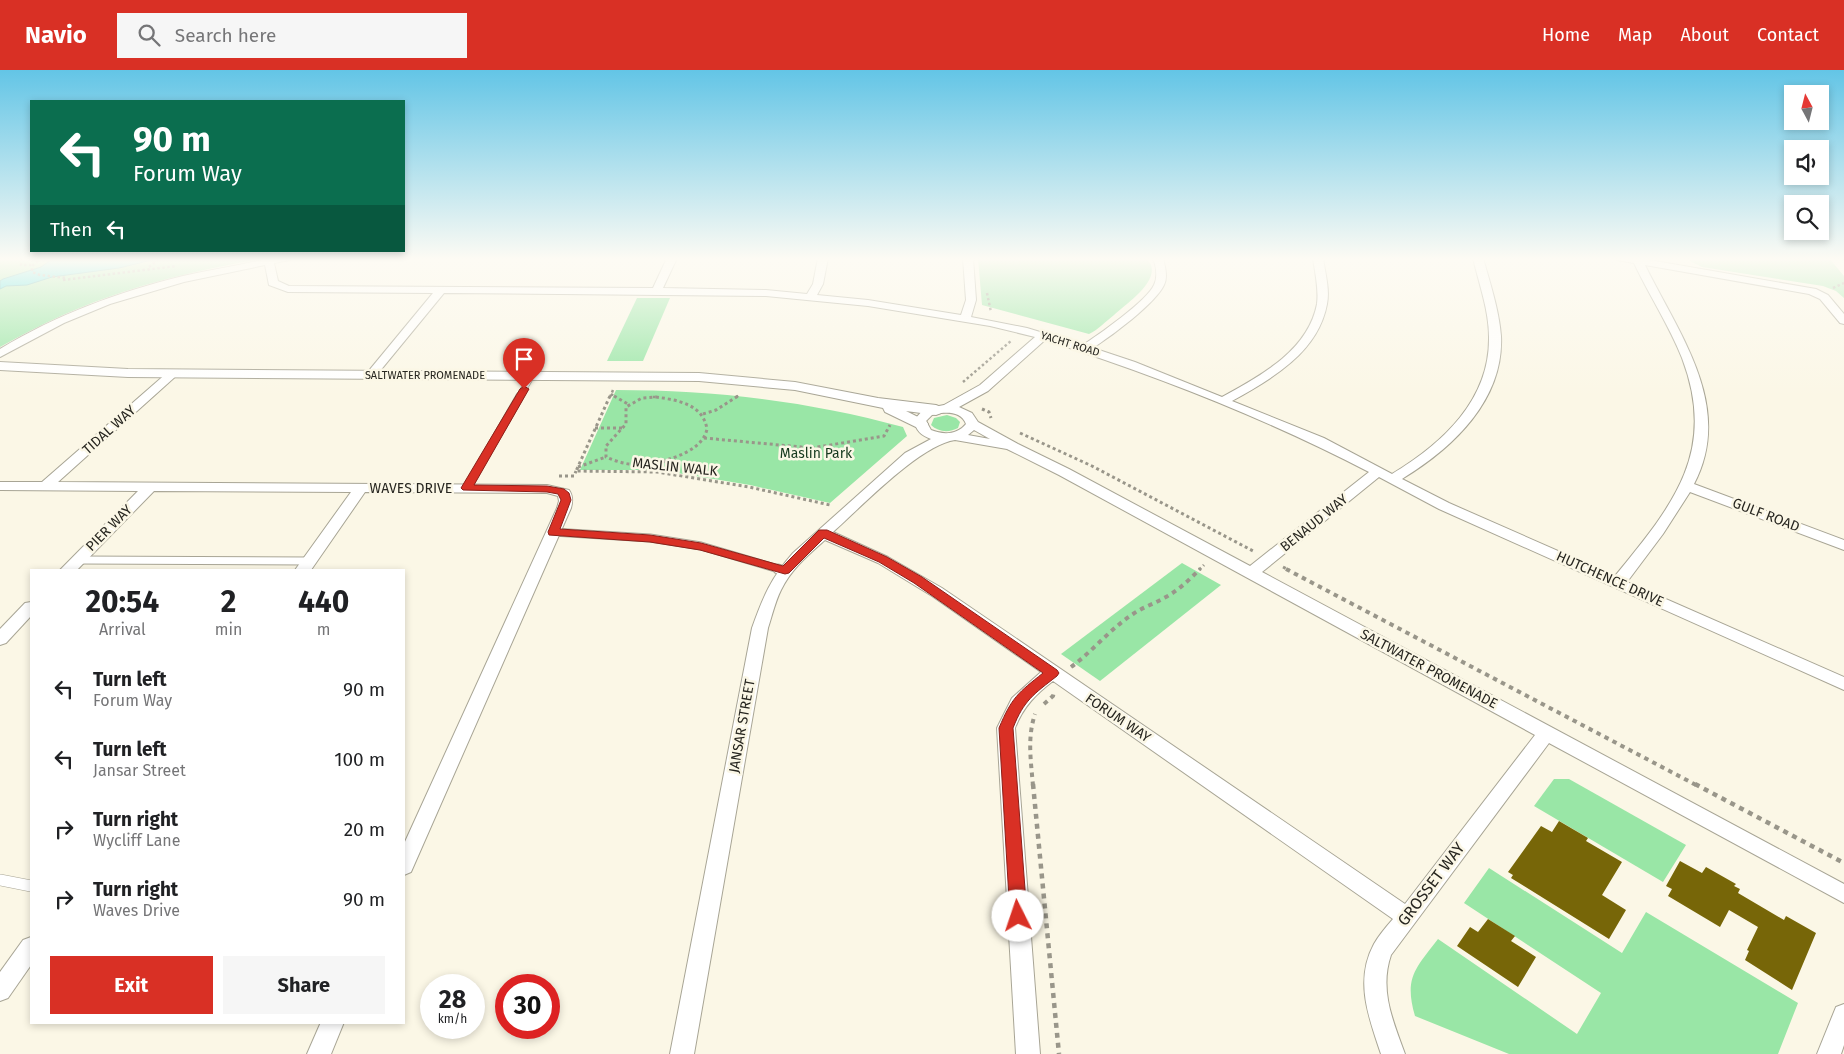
<!DOCTYPE html>
<html lang="en">
<head>
<meta charset="utf-8">
<style>
  :root { --surface:#fff; --page:#f6f6f6; --text:#202124; --muted:#757577; --accent:#d93025 }
  body { margin:0; font-family:"Fira Sans",sans-serif; background:var(--page); color:var(--text); height:100vh; display:flex; flex-direction:column; font-size:19px; white-space:nowrap }
  * { box-sizing:border-box; margin:0 }
  p { font-size:16px; color:var(--muted) }
  .icon { flex:none; width:28px; height:28px; fill:none; stroke:currentColor; stroke-width:2; stroke-linecap:round; stroke-linejoin:round }
  .map { position:relative; flex:1; overflow:hidden }
  .drawer { position:absolute; left:30px; top:499px; width:375px; height:455px; display:flex; flex-direction:column; background:var(--surface); border-radius:0px; box-shadow:0 2px 8px #0003 }
  .drawer>* { flex:none }
  .guide { position:absolute; left:30px; top:30px; width:375px; height:152px; border-radius:0px; box-shadow:0 2px 8px #0003; background:#0b6e4f; color:#fff; overflow:hidden }
  .needle { width:32px; rotate:353deg }
  .buttons { position:absolute; left:1784px; top:15px; display:grid; gap:10px }
  .buttons a { display:grid; place-items:center; width:45px; height:45px; border-radius:0px; background:var(--surface); box-shadow:0 2px 8px #0003; font-size:25px }
  .speed { position:absolute; left:420px; top:904px; display:flex; gap:10px; font-size:25px; font-weight:700; text-align:center }
  .speed>* { display:grid; place-content:center; width:65px; height:65px; border-radius:50%; background:var(--surface); box-shadow:0 2px 8px #0003; line-height:1 }
  .speed small { font-size:12px; font-weight:400 }
  .speed .limit { border:8px solid #d22; background:#fff; color:#111 }
  .pin { position:absolute; display:grid; place-items:center; width:42px; height:42px; color:#fff; margin:-51px -21px; border-radius:50% 50% 50% 0; rotate:-45deg; box-shadow:0 0 5px #0007 }
  .pin .icon { rotate:45deg }
  .me { position:absolute; width:55px; margin:-28px; rotate:356deg; stroke-linejoin:round; filter:drop-shadow(0 0 4px #0008) }
  .turn { display:flex; align-items:center; gap:18px; height:105px; padding:0 20px; font-size:22px }
  .turn .icon { width:65px; height:65px; stroke-width:2.5 }
  .turn b { display:block; font-size:35px; line-height:42px }
  .then { display:flex; align-items:center; height:48px; padding:0 20px; background:#0003; gap:10px; font-size:19px }
  .eta { display:flex; justify-content:space-evenly; align-items:center; height:85px; text-align:center }
  .eta b { font-size:30px; font-weight:700; line-height:35px }
  .action { display:flex; gap:10px; margin-top:auto; padding:10px 20px }
  .action a { flex:1; height:58px; border-radius:0px; background:var(--accent); color:#fff; font-size:20px; font-weight:700; line-height:58px; text-align:center }
  .action a+a { background:var(--page); color:var(--text) }
  ul { padding:0; list-style:none }
  li { display:flex; align-items:center; gap:15px; height:70px; padding:0 20px }
  li div { flex:1 }
  li b { display:block; font-size:19px }
  li em { font-style:normal }
  header { display:flex; align-items:center; gap:30px; box-sizing:border-box; height:70px; padding:0 25px; background:var(--accent); color:#fff }
  header strong { font-size:24px }
  nav { display:flex; gap:28px; margin-inline-start:auto; font-size:18px }
  .search { width:350px; height:45px; background:var(--page); display:flex; align-items:center; gap:12px; box-sizing:border-box; padding:0 18px; border-radius:0px; color:var(--muted); font-size:19px }
  .map>svg:first-child { display:block }
</style>
</head>
<body>
<header>
<strong>Navio</strong>
<div class="search"><svg class="icon" aria-label="search" viewBox="0 0 24 24"><circle cx="10" cy="10" r="6"/><path d="M15 15l6 6"/></svg>Search here</div>
<nav><a>Home</a><a>Map</a><a>About</a><a>Contact</a></nav>
</header>
<div class="map">
<svg width="1844" height="984" viewBox="0 0 1844 984">
  <rect width="100%" height="100%" fill="#fbf7e6"/>
  <g fill="#99e6a6">
    <path d="M 0,188 L 265,188 C 165,206 89,226 0,277 Z"/>
    <path d="M 978,188 L 1146,188 C 1167,207 1126,234 1114,245 C 1106,251 1098,260 1089,264 L 982,235 Z"/>
    <path d="M 1690,188 L 1829,188 L 1844,206 L 1844,228 L 1836,221 L 1823,216 L 1702,197 L 1690,191 Z"/>
    <path d="M 637,228 L 670,228 L 643,291 L 607,291 Z"/>
    <path d="M 616,320 C 714,320 808,331 903,357 L 907,366 L 830,433 L 750,415 L 659,400 L 580,400 Z"/>
    <path d="M 947,345 L 956,348 L 960,352 L 958,358 C 949,363 938,362 931,355 L 934,348 Z"/>
    <path d="M 1182,493 L 1221,515 L 1100,611 L 1061,584 Z"/>
    <path d="M 1554,709 L 1569,709 L 1686,775 L 1663,812 L 1534,736 Z"/>
    <path d="M 1489,798 L 1622,883 L 1646,842 L 1798,933 L 1778,984 L 1509,984 L 1415,946 C 1404,908 1415,899 1438,869 L 1577,964 L 1601,923 L 1464,833 Z"/>
  </g>
  <path fill="#3bdfe2" stroke="#35a8a8" d="M 54,188 L 160,188 L 119,198 L 52,207 L 27,215 L 6,216 L 0,219 L 0,211 L 3,209 L 41,197 Z"/>
  <g fill="#776608">
    <path d="M 1559,751 L 1588,768 L 1586,771 L 1622,792 L 1602,825 L 1626,840 L 1609,869 L 1511,808 L 1513,805 L 1508,802 L 1541,756 L 1552,762 Z"/>
    <path d="M 1680,791 L 1702,803 L 1706,797 L 1736,814 L 1734,816 L 1740,819 L 1738,823 L 1784,850 L 1786,846 L 1816,863 L 1792,920 L 1745,890 L 1749,881 L 1747,880 L 1758,857 L 1729,840 L 1720,857 L 1668,826 L 1672,819 L 1666,816 Z"/>
    <path d="M 1488,849 L 1515,866 L 1511,871 L 1536,887 L 1518,917 L 1457,876 L 1470,857 L 1478,862 Z"/>
  </g>
  <g fill="none" stroke-linecap="round" stroke-linejoin="round">
    <g stroke="#a8a595" stroke-width="7">
      <path id="service-far3" d="M 519,327 L 532,305"/>
    </g>
    <g stroke="#a8a595" stroke-width="9">
      <g id="service-far2">
        <path d="M 467,418 L 520,326"/>
        <path d="M 553,462 L 650,468 L 701,476 L 782,500"/>
        <path d="M 77,490 L 309,491"/>
      </g>
    </g>
    <g stroke="#a8a595" stroke-width="11">
      <path id="service-far1" d="M 778,499 L 785,501"/>
    </g>
    <g stroke="#a8a595" stroke-width="12">
      <path id="service" d="M 0,810 L 31,816"/>
    </g>
    <g stroke="#a8a595" stroke-width="2">
      <g id="minor">
        <path d="M 269,188 L 292,188 L 290,190 L 274,193 L 278,211 L 289,216 L 653,218 L 667,188 L 677,188 L 663,218 L 766,220 L 807,224 L 813,214 L 818,188 L 828,188 L 823,214 L 817,225 L 868,230 L 961,245 L 966,230 L 963,188 L 973,188 L 976,230 L 971,247 L 1027,258 L 1083,275 C 1098,265 1147,231 1154,215 C 1158,207 1156,196 1153,188 L 1163,188 C 1165,196 1168,207 1164,215 C 1155,234 1111,266 1093,278 L 1135,292 L 1222,327 C 1260,306 1308,281 1317,234 C 1319,219 1315,203 1313,188 L 1323,188 C 1325,203 1330,219 1327,234 C 1318,283 1271,309 1232,331 L 1324,368 L 1392,404 C 1443,373 1490,330 1489,267 C 1489,240 1479,214 1473,188 L 1483,188 C 1490,213 1499,240 1501,266 C 1504,330 1453,378 1402,409 L 1449,433 L 1615,506 C 1672,436 1718,383 1682,288 C 1669,255 1649,225 1634,193 L 1617,190 L 1615,188 L 1638,188 L 1816,219 L 1828,225 L 1844,244 L 1844,254 L 1840,253 L 1820,229 L 1809,224 L 1645,195 C 1678,263 1735,336 1694,414 L 1844,470 L 1844,480 L 1690,422 L 1663,464 L 1627,512 L 1844,607 L 1844,620 L 1439,439 L 1379,407 L 1262,502 L 1844,814 L 1844,833 L 1549,673 L 1391,885 C 1379,920 1393,951 1405,984 L 1381,984 C 1369,948 1354,911 1374,874 C 1379,865 1386,857 1393,849 L 1053,611 C 1036,624 1023,637 1015,658 L 1040,984 L 1016,984 L 997,658 L 1012,628 L 1041,602 L 932,526 L 878,493 L 825,470 C 808,485 791,499 781,520 C 775,532 772,546 768,558 L 694,984 L 670,984 L 752,558 C 763,527 771,508 793,483 L 905,383 L 931,369 C 921,365 916,361 914,350 L 924,339 L 944,335 L 980,315 L 1035,267 L 990,256 L 868,236 L 766,226 L 444,223 L 375,307 L 367,307 L 365,305 L 367,303 L 433,223 L 288,222 L 269,215 L 265,195 L 184,212 L 110,234 L 64,253 L 0,287 L 0,279 C 58,244 118,222 183,206 C 212,199 241,196 269,188 ZM 1045,270 C 1155,305 1265,348 1369,402 L 1250,496 L 1069,399 L 1018,374 L 978,352 L 972,343 L 959,337 L 988,321 ZM 941,343 C 951,342 962,343 966,354 C 957,365 943,365 931,360 L 926,351 L 932,345 ZM 974,360 L 990,369 L 968,365 ZM 955,370 L 1007,379 L 1059,405 L 1535,665 L 1405,834 L 942,518 L 888,487 L 833,462 C 861,437 920,375 955,370 Z"/>
        <path d="M 172,300 L 178,304 L 176,306 L 58,412 L 547,415 L 569,420 C 573,426 573,431 571,438 L 411,802 L 404,805 L 404,774 L 557,438 L 559,431 L 558,426 L 547,423 L 365,422 L 311,500 L 295,500 L 351,422 L 154,421 L 77,500 L 60,500 L 138,421 L 0,420 L 0,412 L 42,412 L 168,302 Z"/>
        <path d="M 31,532 L 31,546 L 6,573 L 0,575 L 0,559 L 25,533 Z"/>
        <path d="M 31,867 L 31,895 L 8,928 L 0,931 L 0,902 L 23,870 Z"/>
        <path d="M 1844,934 L 1844,975 L 1841,984 L 1817,984 L 1836,937 Z"/>
        <path d="M 321,952 L 344,952 L 331,984 L 307,984 Z"/>
      </g>
    </g>
    <g stroke="#a8a595" stroke-width="2">
      <path id="tertiary" d="M 0,292 L 128,299 L 699,303 L 795,312 L 878,328 L 936,335 L 941,337 L 944,340 L 941,343 L 936,345 L 906,341 L 926,351 L 928,354 L 926,357 L 920,359 L 885,342 L 883,338 L 795,320 L 699,311 L 128,307 L 0,300 Z"/>
    </g>
    <g stroke="#99968a" stroke-width="2.5" stroke-dasharray="2.5 2.5" stroke-linecap="butt">
      <path d="M 7,188 L 20,188"/>
      <path d="M 22,188 L 21,195 L 34,195"/>
      <path d="M 42,188 L 32,196 L 32,202 L 40,205 L 67,208"/>
      <path d="M 1842,188 L 1844,190"/>
      <path d="M 149,197 L 160,188"/>
      <path d="M 63,210 L 176,196"/>
      <path d="M 1833,218 L 1844,213"/>
      <path d="M 987,223 L 991,242"/>
      <path d="M 963,312 L 1012,270"/>
      <path d="M 611,324 L 616,327"/>
      <path d="M 610,327 L 613,320"/>
      <path d="M 653,327 L 657,327"/>
      <path d="M 736,327 L 740,325"/>
    </g>
    <g stroke="#99968a" stroke-width="3" stroke-dasharray="3 3" stroke-linecap="butt">
      <path d="M 610,326 L 576,401 L 657,402 L 749,417 L 830,435"/>
      <path d="M 614,326 L 628,334"/>
      <path d="M 656,327 C 677,330 703,334 707,359 C 702,386 651,396 629,394 C 621,393 613,390 606,387 L 606,376 L 626,354 L 626,337 L 642,328 Z"/>
      <path d="M 982,339 L 989,342 L 991,348"/>
      <path d="M 703,344 L 716,340 L 738,326"/>
      <path d="M 595,358 L 623,358"/>
      <path d="M 1020,363 L 1092,396 L 1255,482"/>
      <path d="M 704,368 L 812,378 L 884,366 L 890,355"/>
      <path d="M 664,390 L 671,404"/>
      <path d="M 578,397 L 606,387"/>
      <path d="M 559,406 L 574,406 L 576,401"/>
      <path d="M 1283,497 L 1289,500"/>
      <path d="M 1199,500 L 1204,495"/>
    </g>
    <g stroke="#99968a" stroke-width="4" stroke-dasharray="4.5 4.5" stroke-linecap="butt">
      <path d="M 1286,499 L 1698,716"/>
      <path d="M 1071,597 C 1093,581 1110,559 1133,544 C 1143,537 1154,534 1164,528 C 1178,521 1189,510 1200,499"/>
      <path d="M 1044,634 L 1053,626 L 1054,622"/>
      <path d="M 1033,716 C 1031,691 1027,668 1035,644"/>
    </g>
    <g stroke="#99968a" stroke-width="4.5" stroke-dasharray="5 5" stroke-linecap="butt">
      <path d="M 1033,714 L 1059,984"/>
      <path d="M 1695,714 L 1844,793"/>
    </g>
    <use href="#service-far3" stroke="#fff" stroke-width="5.5"/>
    <use href="#service-far2" stroke="#fff" stroke-width="7"/>
    <use href="#service-far1" stroke="#fff" stroke-width="9"/>
    <use href="#service" stroke="#fff" stroke-width="11"/>
    <use href="#minor" fill="#fff" fill-rule="evenodd"/>
    <use href="#tertiary" fill="#fff" fill-rule="evenodd"/>
  </g>
  <linearGradient id="sky" x2="0" y2="1"><stop stop-color="#63c5e6"/><stop offset="0.58" stop-color="#fdfbf4"/><stop offset="1" stop-color="#fdfbf4" stop-opacity="0"/></linearGradient>
  <rect width="1844" height="326" fill="url(#sky)"/>
  <path fill="#d93025" stroke="#8d1f18" d="M 524,316 L 529,319 L 474,415 L 547,416 L 564,419 L 569,423 L 571,430 L 560,459 L 650,465 L 701,473 L 783,496 L 819,460 L 827,460 L 887,487 L 922,507 L 1057,600 L 1059,603 L 1057,606 C 1034,624 1024,630 1013,658 L 1027,846 L 1024,852 L 1018,854 L 1013,852 L 1010,846 L 999,658 C 1012,627 1018,623 1043,603 L 914,513 L 879,492 L 824,468 L 789,503 L 785,504 L 700,480 L 650,472 L 549,465 L 548,462 L 561,430 L 558,424 L 547,422 L 463,420 L 461,418 L 520,319 Z"/>
  <g text-anchor="middle" dominant-baseline="central" stroke-width="5" stroke-linejoin="round" paint-order="stroke">
    <g font-size="11" fill="#272620" stroke="#fbf7e6">
      <text transform="translate(1070 274) rotate(17)">YACHT ROAD</text>
      <text x="425" y="305">SALTWATER PROMENADE</text>
    </g>
    <g font-size="14" fill="#272620" stroke="#fbf7e6">
      <text transform="translate(109 360) rotate(-42)">TIDAL WAY</text>
      <text transform="translate(675 397) rotate(6)">MASLIN WALK</text>
      <text x="411" y="418">WAVES DRIVE</text>
      <text transform="translate(1766 445) rotate(21)">GULF ROAD</text>
      <text transform="translate(1314 453) rotate(-39)">BENAUD WAY</text>
      <text transform="translate(109 458) rotate(-45)">PIER WAY</text>
      <text transform="translate(1610 509) rotate(24)">HUTCHENCE DRIVE</text>
      <text transform="translate(1429 599) rotate(28)">SALTWATER PROMENADE</text>
      <text transform="translate(1118 648) rotate(34)">FORUM WAY</text>
      <text transform="translate(742 656) rotate(-80)">JANSAR STREET</text>
    </g>
    <g font-size="14" fill="#173a1f" stroke="#fbf7e6">
      <text x="816" y="383">Maslin Park</text>
    </g>
    <g font-size="16" fill="#272620" stroke="#fbf7e6">
      <text transform="translate(1431 814) rotate(-53)">GROSSET WAY</text>
    </g>
  </g>
</svg>
<div class="buttons">
<a><svg class="needle" viewBox="-14 -14 28 28"><path d="M0-13l5 13h-10z" fill="#e53935"/><path d="M0 13l5-13h-10z" fill="#757577"/></svg></a>
<a><svg class="icon" aria-label="sound" viewBox="0 0 24 24"><path d="M4 9h4l5-4v14l-5-4H4zM17 9q2 3 0 6"/></svg></a>
<a><svg class="icon" aria-label="search" viewBox="0 0 24 24"><circle cx="10" cy="10" r="6"/><path d="M15 15l6 6"/></svg></a>
</div>
<div class="speed"><div>28<small>km/h</small></div><div class="limit">30</div></div>
<div class="pin" style="left:524px;top:319px;background:#d93025"><svg class="icon" aria-label="arrive" viewBox="0 0 24 24"><path d="M6 21V4h12l-3 4 3 4H6"/></svg></div>
<svg class="me" style="left:1018px;top:846px" viewBox="-20 -20 40 40"><circle r="19" fill="#fff"/><path d="M0-13L10 11 0 6-10 11z" fill="#d93025"/></svg>
<div class="guide">
<div class="turn"><svg class="icon" aria-label="left" viewBox="0 0 24 24"><path d="M17 20v-9H6M10 6l-5 5 5 5"/></svg><div><b>90 m</b>Forum Way</div></div>
<div class="then">Then<svg class="icon" aria-label="left" viewBox="0 0 24 24"><path d="M17 20v-9H6M10 6l-5 5 5 5"/></svg></div>
</div>
<section class="drawer">
<div class="eta">
<div><b>20:54</b><p>Arrival</p></div>
<div><b>2</b><p>min</p></div>
<div><b>440</b><p>m</p></div>
</div>
<ul>
<li><svg class="icon" aria-label="left" viewBox="0 0 24 24"><path d="M17 20v-9H6M10 6l-5 5 5 5"/></svg><div><b>Turn left</b><p>Forum Way</p></div><em>90 m</em></li>
<li><svg class="icon" aria-label="left" viewBox="0 0 24 24"><path d="M17 20v-9H6M10 6l-5 5 5 5"/></svg><div><b>Turn left</b><p>Jansar Street</p></div><em>100 m</em></li>
<li><svg class="icon" aria-label="right" viewBox="0 0 24 24"><path d="M7 20v-9h11M14 6l5 5-5 5"/></svg><div><b>Turn right</b><p>Wycliff Lane</p></div><em>20 m</em></li>
<li><svg class="icon" aria-label="right" viewBox="0 0 24 24"><path d="M7 20v-9h11M14 6l5 5-5 5"/></svg><div><b>Turn right</b><p>Waves Drive</p></div><em>90 m</em></li>
</ul>
<div class="action"><a>Exit</a><a>Share</a></div>
</section>
</div>
</body>
</html>
